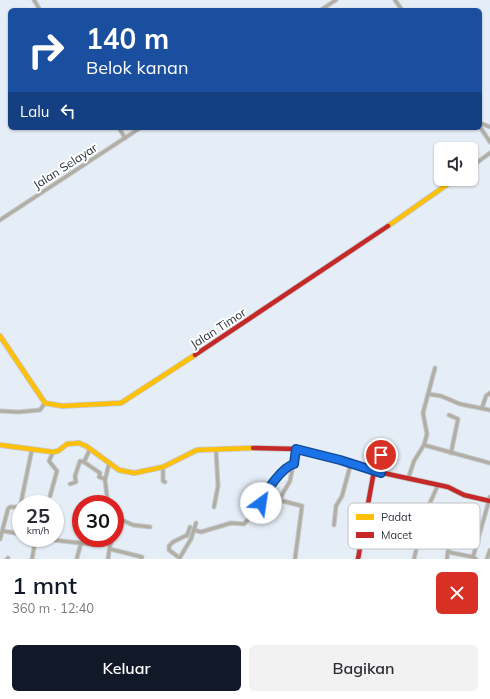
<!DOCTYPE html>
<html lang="id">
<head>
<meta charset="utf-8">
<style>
  :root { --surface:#fff; --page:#f2f2f3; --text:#2b2b33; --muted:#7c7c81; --accent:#111827 }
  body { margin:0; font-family:Mulish,sans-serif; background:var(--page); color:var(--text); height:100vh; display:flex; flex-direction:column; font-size:15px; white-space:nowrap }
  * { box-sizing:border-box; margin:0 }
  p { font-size:13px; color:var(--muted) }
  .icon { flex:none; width:22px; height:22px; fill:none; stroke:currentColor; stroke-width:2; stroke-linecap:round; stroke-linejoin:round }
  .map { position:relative; height:559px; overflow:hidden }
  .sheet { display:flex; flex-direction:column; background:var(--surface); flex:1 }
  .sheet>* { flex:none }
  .hud { position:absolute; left:8px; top:8px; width:474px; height:122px; border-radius:6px; box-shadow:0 1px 3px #0004; background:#1a4fa0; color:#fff; overflow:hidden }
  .fabs { position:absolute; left:434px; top:142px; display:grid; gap:8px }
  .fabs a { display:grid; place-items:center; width:44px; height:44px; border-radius:6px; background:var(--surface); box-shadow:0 1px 3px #0004; font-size:20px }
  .speed { position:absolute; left:12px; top:495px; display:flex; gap:8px; font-size:20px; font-weight:700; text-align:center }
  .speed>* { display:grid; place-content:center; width:52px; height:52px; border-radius:50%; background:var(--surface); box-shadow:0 1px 3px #0004; line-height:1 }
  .speed small { font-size:10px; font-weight:400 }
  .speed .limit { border:6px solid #d22; background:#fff; color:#111 }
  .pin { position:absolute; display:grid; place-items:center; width:34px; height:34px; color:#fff; margin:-17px; border:2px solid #fff; border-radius:50%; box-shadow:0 1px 4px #0007 }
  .me { position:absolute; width:44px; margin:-22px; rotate:31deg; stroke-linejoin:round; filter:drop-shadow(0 0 3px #0008) }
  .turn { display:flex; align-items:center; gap:14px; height:84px; padding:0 12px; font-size:18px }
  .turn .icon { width:52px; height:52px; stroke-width:2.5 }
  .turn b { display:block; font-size:28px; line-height:34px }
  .then { display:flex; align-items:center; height:38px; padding:0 12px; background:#0003; gap:8px; font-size:15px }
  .round { display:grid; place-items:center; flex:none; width:42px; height:42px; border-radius:6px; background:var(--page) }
  .headline { display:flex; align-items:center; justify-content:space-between; height:68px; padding:0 12px }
  h1 { font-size:24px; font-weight:600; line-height:30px; color:var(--accent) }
  .action { display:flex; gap:8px; margin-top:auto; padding:8px 12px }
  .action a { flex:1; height:46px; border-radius:6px; background:var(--accent); color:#fff; font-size:16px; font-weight:600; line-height:46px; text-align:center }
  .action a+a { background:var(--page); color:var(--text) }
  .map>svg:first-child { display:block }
</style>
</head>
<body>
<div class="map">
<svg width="490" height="559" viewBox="0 0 490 559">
  <rect width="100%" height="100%" fill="#e5edf6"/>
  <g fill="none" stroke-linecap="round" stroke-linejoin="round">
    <g stroke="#c2c8cf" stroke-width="5">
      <g id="street">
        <path d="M 34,0 L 40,10"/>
        <path d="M 395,0 L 402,10"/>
        <path d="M 321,10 L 336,0"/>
        <path d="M 480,123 L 490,127"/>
        <path d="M 480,127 L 490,142"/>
        <path d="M 119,128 L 125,138"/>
        <path d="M 471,167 L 490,153"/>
        <path d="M 0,220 L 140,128"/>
        <path d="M 428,394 L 441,396 L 460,404 L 490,410"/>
        <path d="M 482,408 L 486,396 L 490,393"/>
        <path d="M 0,411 L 19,412 L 40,410 L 45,403"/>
        <path d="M 449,415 L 458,419 L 451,453"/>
        <path d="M 424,445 L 490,463"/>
        <path d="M 84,462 L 100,473 L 99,477 L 105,479"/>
        <path d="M 163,467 L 163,481 L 165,482"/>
        <path d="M 381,473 L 381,467 L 378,461 L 378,457 L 381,455 L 388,456"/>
        <path d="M 408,479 L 414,461 L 424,445 L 427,434 L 423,413 L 435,368"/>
        <path d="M 70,484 L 76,482 L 75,476 L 80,461 L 84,462 L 90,449"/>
        <path d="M 50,496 L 57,471 L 49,461 L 53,452"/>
        <path d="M 108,504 L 105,480 L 109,464"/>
        <path d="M 214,507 L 218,486 L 216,450"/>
        <path d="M 18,517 L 32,449"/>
        <path d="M 334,525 L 336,506 L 342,496 L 351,463"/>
        <path d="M 115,526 L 122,520 L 133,525 L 150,527"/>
        <path d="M 194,530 L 201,532 L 231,523 L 244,524 C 249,518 254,513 259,507 C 268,494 276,469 293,464"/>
        <path d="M 3,531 L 21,534"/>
        <path d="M 187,536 L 190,527"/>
        <path d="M 34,538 L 99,545 L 111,543"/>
        <path d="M 0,539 L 8,509 L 10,507 L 20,507"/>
        <path d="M 110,549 L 142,557 L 141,559"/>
        <path d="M 448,552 L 473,557"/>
        <path d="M 177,556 L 169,550 L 169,546 L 173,542 L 187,535"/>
        <path d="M 77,558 L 81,543"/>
        <path d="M 7,559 L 8,558"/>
        <path d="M 32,559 L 35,542 L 39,539"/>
        <path d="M 108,559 L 111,538"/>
        <path d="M 179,559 L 191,539 L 196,523"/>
        <path d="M 295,559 L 302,506 L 279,500 L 290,481 L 296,449"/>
        <path d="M 414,559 L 424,516 L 438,485"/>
        <path d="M 447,559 L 449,542"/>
        <path d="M 476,559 L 473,557 L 490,497"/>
        <path d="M 487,559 L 490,550"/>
      </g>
    </g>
    <g stroke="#c2c8cf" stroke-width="6">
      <g id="slow">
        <path d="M 388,226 L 455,179"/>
        <path d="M 0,336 L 45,403 L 62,406 L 121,403 L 195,355"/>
        <path d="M 0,445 L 53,452 L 58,451 L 67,444 L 79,443 L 86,446 L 119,470 L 134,473 L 163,467 L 197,450 L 253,448"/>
      </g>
    </g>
    <g stroke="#c2c8cf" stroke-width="6">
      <g id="jam">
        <path d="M 195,355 L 388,226"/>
        <path d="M 253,448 L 296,449 L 340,459 L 374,471 L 448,487 L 464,495 L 490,501"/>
        <path d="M 358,559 L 374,471"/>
      </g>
    </g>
    <use href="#street" stroke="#b2aea2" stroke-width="3"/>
    <use href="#slow" stroke="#ffc107" stroke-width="4.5"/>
    <use href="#jam" stroke="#c62828" stroke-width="4.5"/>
  </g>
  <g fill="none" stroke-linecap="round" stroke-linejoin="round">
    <g stroke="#114b97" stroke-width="10">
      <path id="route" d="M 261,503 C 265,492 282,467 294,464 L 296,449 L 340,460 L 381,473 L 381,467 L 378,460 L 381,455"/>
    </g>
    <use href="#route" stroke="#1a73e8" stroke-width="7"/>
  </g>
  <g text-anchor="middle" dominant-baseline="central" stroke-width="4" stroke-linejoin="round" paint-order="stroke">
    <g font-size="12" fill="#2d343d" stroke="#fff">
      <text transform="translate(65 166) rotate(-33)">Jalan Selayar</text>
      <text transform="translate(218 328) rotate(-33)">Jalan Timor</text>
    </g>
  </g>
  <rect x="348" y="503" width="132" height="46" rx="6" fill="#fff" stroke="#c0c2c5" stroke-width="1"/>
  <rect x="356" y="514" width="18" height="6" fill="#ffc107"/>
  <rect x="356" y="532" width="18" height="6" fill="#c62828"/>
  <g font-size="11" fill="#2d343d">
    <text x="381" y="521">Padat</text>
    <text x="381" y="539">Macet</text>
  </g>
</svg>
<div class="fabs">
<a><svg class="icon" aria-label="sound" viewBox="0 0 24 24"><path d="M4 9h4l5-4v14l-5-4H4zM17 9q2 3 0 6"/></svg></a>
</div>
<div class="speed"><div>25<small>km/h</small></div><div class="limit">30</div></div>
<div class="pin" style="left:381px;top:455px;background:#d93025"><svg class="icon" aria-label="arrive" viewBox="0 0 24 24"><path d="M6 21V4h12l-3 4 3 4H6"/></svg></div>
<svg class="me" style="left:261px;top:503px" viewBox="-20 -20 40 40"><circle r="19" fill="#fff"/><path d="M0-13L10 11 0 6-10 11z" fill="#1a73e8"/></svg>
<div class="hud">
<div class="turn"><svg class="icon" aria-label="right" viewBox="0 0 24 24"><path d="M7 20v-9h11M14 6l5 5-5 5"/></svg><div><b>140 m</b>Belok kanan</div></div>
<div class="then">Lalu<svg class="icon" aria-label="left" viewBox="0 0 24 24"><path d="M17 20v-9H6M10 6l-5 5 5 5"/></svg></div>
</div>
</div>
<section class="sheet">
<div class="headline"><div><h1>1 mnt</h1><p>360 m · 12:40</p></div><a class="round" style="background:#d93025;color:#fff"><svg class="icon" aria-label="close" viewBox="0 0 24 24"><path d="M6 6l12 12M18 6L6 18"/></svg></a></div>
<div class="action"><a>Keluar</a><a>Bagikan</a></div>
</section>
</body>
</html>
